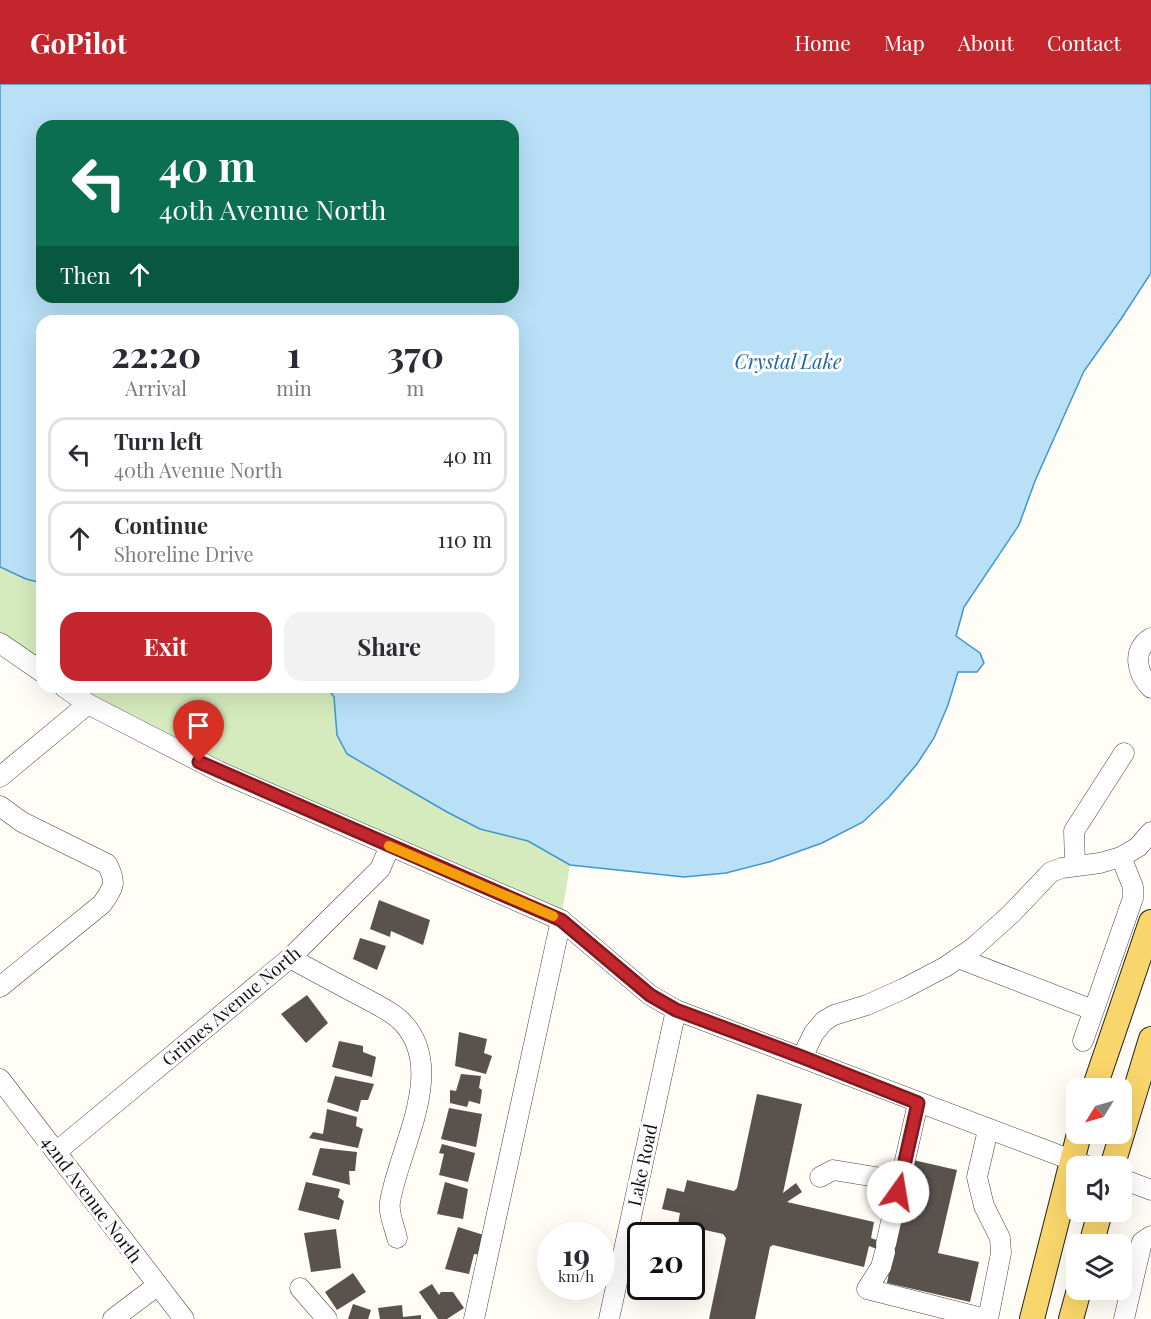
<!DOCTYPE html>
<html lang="en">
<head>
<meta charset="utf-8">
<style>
  :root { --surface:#fff; --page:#f2f2f3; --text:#2b2b33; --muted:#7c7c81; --line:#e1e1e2; --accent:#c4262e }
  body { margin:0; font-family:"Playfair Display",serif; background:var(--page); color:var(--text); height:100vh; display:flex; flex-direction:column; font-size:22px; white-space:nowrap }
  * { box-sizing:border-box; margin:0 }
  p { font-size:20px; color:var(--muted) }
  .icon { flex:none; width:33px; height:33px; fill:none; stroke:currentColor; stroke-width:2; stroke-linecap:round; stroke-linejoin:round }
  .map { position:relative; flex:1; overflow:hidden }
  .sheet { position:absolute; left:36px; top:231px; width:483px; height:378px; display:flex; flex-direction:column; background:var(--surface); border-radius:18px; box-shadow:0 6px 24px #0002 }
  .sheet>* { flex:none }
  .banner { position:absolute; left:36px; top:36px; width:483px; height:183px; border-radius:18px; box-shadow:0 6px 24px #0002; background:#0b6e4f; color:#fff; overflow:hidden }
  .needle { width:39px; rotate:233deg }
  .tools { position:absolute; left:1066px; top:994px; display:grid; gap:12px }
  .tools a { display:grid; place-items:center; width:66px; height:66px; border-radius:12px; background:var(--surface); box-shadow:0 6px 24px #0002; font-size:30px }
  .speed { position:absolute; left:537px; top:1138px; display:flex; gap:12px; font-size:30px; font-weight:700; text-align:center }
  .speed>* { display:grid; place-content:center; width:78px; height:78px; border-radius:50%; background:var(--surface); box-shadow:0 6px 24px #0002; line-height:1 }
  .speed small { font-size:15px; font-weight:400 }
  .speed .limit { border:3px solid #111; border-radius:9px; background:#fff; color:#111 }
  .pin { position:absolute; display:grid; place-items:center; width:51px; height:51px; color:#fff; margin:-62px -26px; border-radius:50% 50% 50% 0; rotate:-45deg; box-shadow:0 0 6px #0007 }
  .pin .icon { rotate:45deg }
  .me { position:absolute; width:66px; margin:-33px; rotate:13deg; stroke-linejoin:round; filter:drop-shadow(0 0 4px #0008) }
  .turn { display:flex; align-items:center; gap:21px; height:126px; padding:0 24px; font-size:27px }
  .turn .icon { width:78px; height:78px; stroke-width:2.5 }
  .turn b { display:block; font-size:42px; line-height:51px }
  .then { display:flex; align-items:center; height:57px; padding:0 24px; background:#0003; gap:12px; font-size:22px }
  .eta { display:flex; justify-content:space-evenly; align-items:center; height:102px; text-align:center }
  .eta b { font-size:36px; font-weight:700; line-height:42px }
  .button { display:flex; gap:12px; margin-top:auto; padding:12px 24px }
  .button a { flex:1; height:69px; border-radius:18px; background:var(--accent); color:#fff; font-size:24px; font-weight:700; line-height:69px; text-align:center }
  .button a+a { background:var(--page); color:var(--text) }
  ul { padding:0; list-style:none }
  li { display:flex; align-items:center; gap:18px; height:75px; margin:0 12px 9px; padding:0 12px; border:3px solid var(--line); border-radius:18px }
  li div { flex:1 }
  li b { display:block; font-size:22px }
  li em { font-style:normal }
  header { display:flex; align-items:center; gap:36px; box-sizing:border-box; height:84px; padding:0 30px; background:var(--accent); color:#fff }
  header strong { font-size:28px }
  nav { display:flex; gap:33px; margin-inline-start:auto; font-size:21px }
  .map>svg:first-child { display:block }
</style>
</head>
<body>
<header>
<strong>GoPilot</strong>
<nav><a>Home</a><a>Map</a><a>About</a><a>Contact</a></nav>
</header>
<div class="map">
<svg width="1151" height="1235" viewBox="0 0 1151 1235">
  <rect width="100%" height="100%" fill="#fffdf5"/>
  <g fill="#d5ebbd">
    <path d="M 0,483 L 26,495 L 42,499 L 42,588 L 0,559 Z"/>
    <path d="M 64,603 L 327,603 L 334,613 L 337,651 L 407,703 L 447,728 L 480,745 L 528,757 L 570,781 L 561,836 L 218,687 Z"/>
  </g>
  <path fill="#b9e0f7" stroke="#3f96cf" stroke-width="1.5" fill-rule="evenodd" d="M 0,0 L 1151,0 L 1151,189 L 1121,235 L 1084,287 L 1035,397 L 1019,441 L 964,523 L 956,552 L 980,569 L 984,579 L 977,588 L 958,588 L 948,621 L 934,654 L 917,680 L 889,713 L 863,738 L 822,759 L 769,778 L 726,789 L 684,793 L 570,781 L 528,757 L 480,745 L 447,728 L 347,670 L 337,651 L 334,613 L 327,603 L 513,603 L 513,237 L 42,237 L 42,499 L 26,495 L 0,483 ZM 42,42 L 513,42 L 513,213 L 42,213 Z"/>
  <g fill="#5a524d">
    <path d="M 379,816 L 430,836 L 423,861 L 391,847 L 390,853 L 370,845 Z"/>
    <path d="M 360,854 L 386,862 L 377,886 L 353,875 Z"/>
    <path d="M 307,911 L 328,939 L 306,959 L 281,930 Z"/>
    <path d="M 459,948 L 487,955 L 484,969 L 492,972 L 486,990 L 455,982 Z"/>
    <path d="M 339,957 L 363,962 L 363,968 L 376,973 L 372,993 L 332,983 Z"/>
    <path d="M 461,990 L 481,992 L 479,1004 L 482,1006 L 480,1020 L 469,1017 L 467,1023 L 450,1019 L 450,1006 L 456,1007 Z"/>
    <path d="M 335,992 L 374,1000 L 368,1016 L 361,1016 L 358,1028 L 327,1018 Z"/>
    <path d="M 757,1010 L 802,1020 L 783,1109 L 796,1099 L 802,1108 L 787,1118 L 874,1138 L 871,1154 L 893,1162 L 913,1076 L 957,1086 L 938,1169 L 979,1178 L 970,1218 L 887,1199 L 892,1171 L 869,1162 L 864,1183 L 773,1161 L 770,1163 L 755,1235 L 709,1235 L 726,1154 L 723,1150 L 678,1140 L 680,1129 L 662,1125 L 667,1104 L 684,1108 L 687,1096 L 734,1107 L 737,1104 Z"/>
    <path d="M 449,1024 L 482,1030 L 476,1063 L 441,1055 Z"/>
    <path d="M 327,1025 L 357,1033 L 356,1042 L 363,1045 L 358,1064 L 309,1054 L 313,1048 L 323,1050 Z"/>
    <path d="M 442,1060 L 475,1069 L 468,1098 L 439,1091 L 444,1070 L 439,1069 Z"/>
    <path d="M 320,1064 L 357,1068 L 355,1087 L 349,1087 L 350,1101 L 312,1091 Z"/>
    <path d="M 306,1098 L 340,1105 L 338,1113 L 344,1117 L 339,1136 L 298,1126 Z"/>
    <path d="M 445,1098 L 468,1105 L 463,1135 L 437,1130 Z"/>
    <path d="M 458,1143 L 487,1152 L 484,1171 L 474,1170 L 469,1190 L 445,1185 Z"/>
    <path d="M 336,1145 L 341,1184 L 311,1188 L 304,1149 Z"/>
    <path d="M 353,1189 L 366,1208 L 337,1226 L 325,1208 Z"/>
    <path d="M 432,1200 L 439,1211 L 441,1208 L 453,1208 L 464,1224 L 447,1235 L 438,1235 L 419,1208 Z"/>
    <path d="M 353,1220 L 371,1226 L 368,1235 L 348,1235 Z"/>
    <path d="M 402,1221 L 403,1233 L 421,1231 L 421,1235 L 380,1235 L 378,1224 Z"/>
  </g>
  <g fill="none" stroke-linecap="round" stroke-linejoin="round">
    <g stroke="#444" stroke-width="21">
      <g id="minor">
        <path d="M 1151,554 C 1131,566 1137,590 1151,604"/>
        <path d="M 0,559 L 42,588"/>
        <path d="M 64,603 L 88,620 L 218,687 L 561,836 L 650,911 L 676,926 L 1090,1083"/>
        <path d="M 0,693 L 88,620"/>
        <path d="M 0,722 L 22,738 L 107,780 C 117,799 114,803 102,820 L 0,903"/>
        <path d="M 1075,781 L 1074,747 L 1124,669"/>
        <path d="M 290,874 C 312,886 334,898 355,909 C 370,917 386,924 399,935 C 450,982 399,1063 390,1118 C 388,1129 395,1144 397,1154"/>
        <path d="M 958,874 L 1093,926"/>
        <path d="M 1083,957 L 1133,814 L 1133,803 L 1121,773 L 1138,763 L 1151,748"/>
        <path d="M 802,973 L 814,949 L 824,937 L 834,931 L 867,921 L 903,905 L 945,883 L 973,864 L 1011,830 L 1051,788 L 1062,784 L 1100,779 L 1121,773"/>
        <path d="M 0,995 L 184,1235"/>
        <path d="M 988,1046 L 977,1093 L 984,1122 L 1000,1154 L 1001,1169 L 988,1235"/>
        <path d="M 56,1068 L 290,874 L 380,785 L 390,762"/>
        <path d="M 820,1093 L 833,1086 L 900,1097"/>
        <path d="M 1122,1095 L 1151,1106"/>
        <path d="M 886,1160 L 918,1019"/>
        <path d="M 885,1168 L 881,1183 L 867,1205 L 986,1235"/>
        <path d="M 300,1204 L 327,1235"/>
        <path d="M 113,1235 L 158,1201"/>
        <path d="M 474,1235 L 561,836"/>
        <path d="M 609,1235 L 676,926"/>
        <path d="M 1124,1235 L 1142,1158 L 1151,1152"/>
      </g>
    </g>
    <g stroke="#222" stroke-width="26">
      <g id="major">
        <path d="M 1094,1005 L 1151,838"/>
        <path d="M 1112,1083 L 1151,955"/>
        <path d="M 1091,1161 L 1100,1128"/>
        <path d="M 1032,1235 L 1079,1050"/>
        <path d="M 1071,1235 L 1079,1206"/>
      </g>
    </g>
    <use href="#minor" stroke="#fff" stroke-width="20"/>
    <use href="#major" stroke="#f9d66b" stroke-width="24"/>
  </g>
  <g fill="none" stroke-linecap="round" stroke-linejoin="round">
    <g stroke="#7f191e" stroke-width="15">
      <path id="route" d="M 199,678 L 561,836 L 650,911 L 676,926 L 802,973 L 918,1019 L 898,1108"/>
    </g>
    <use href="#route" stroke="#c4262e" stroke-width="10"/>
    <path stroke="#f59e0b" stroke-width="10" d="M 389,762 L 553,832"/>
  </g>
  <g text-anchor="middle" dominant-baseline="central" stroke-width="6" stroke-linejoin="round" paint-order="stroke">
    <g font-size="18" fill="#111" stroke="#fff">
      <text transform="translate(231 922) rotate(-40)">Grimes Avenue North</text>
      <text transform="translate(642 1081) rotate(-78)">Lake Road</text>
      <text transform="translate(92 1115) rotate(53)">42nd Avenue North</text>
    </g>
    <g font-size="20" font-style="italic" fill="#1768a6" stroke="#fff">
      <text x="788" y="276">Crystal Lake</text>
    </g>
  </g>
</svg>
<div class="tools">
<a><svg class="needle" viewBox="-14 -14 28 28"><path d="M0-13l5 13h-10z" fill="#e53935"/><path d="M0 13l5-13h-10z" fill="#7c7c81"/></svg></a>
<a><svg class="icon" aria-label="sound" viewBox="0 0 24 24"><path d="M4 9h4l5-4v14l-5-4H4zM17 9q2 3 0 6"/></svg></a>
<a><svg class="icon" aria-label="layers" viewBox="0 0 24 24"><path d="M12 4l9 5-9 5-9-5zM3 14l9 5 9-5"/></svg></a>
</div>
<div class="speed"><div>19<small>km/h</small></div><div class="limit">20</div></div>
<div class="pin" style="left:199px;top:678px;background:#d93025"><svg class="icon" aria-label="arrive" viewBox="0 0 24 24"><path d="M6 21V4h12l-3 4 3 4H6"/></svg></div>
<svg class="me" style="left:898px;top:1108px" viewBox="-20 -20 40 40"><circle r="19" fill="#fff"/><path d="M0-13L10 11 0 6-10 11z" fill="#c4262e"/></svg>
<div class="banner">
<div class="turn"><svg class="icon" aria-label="left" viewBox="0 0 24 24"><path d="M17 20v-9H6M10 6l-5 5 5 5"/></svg><div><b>40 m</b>40th Avenue North</div></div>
<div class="then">Then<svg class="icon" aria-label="ahead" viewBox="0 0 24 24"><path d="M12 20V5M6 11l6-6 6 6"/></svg></div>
</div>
<section class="sheet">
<div class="eta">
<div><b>22:20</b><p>Arrival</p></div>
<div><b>1</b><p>min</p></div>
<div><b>370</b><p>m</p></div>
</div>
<ul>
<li><svg class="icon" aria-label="left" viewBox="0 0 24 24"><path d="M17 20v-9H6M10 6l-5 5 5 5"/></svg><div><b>Turn left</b><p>40th Avenue North</p></div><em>40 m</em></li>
<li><svg class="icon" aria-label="ahead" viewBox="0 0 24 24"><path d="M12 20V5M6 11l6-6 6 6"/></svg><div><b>Continue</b><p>Shoreline Drive</p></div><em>110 m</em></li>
</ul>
<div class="button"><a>Exit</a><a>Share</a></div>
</section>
</div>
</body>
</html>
